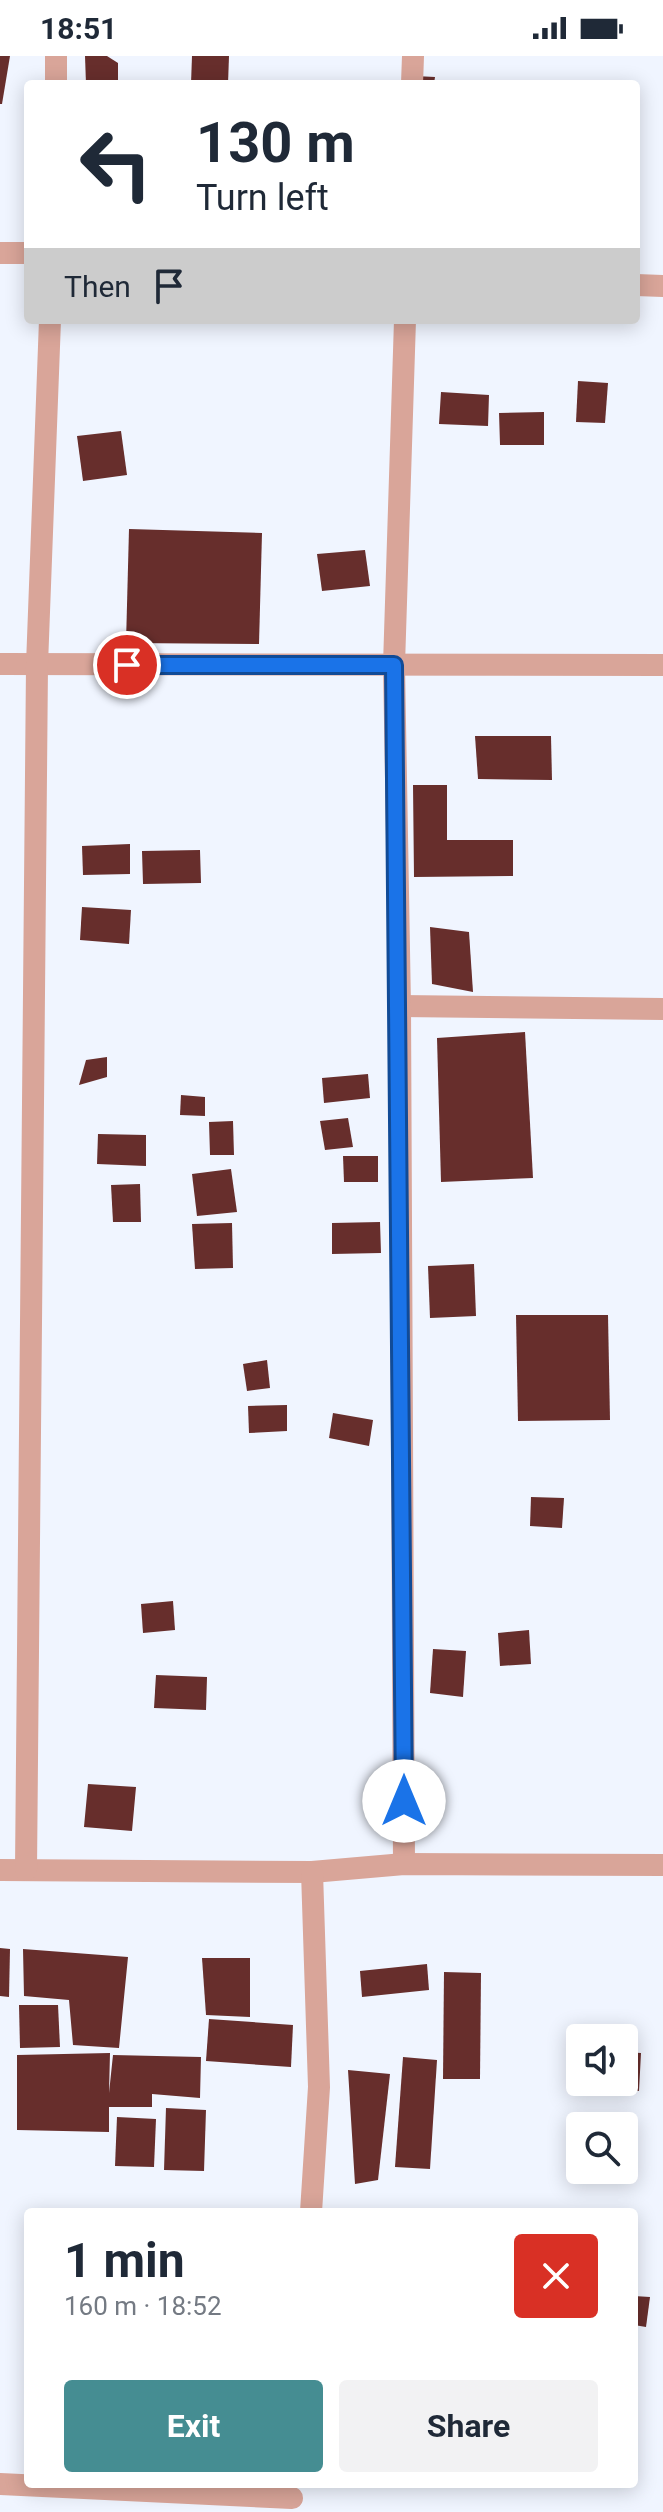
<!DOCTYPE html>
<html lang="en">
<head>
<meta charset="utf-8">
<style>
  :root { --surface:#fff; --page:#f2f2f3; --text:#1f2937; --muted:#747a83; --accent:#458d92 }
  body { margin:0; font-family:Roboto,sans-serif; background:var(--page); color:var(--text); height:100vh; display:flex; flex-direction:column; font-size:30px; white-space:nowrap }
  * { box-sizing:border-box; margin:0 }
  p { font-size:26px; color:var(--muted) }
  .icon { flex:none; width:44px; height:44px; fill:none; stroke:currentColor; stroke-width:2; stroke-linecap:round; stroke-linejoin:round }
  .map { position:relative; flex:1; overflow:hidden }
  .sheet { position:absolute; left:24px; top:2152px; width:614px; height:280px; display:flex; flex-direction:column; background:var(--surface); border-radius:8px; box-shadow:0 4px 20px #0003 }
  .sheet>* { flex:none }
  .hud { position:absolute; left:24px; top:24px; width:616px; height:244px; border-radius:8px; box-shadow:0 4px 20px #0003; background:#fff; color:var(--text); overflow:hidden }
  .tools { position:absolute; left:566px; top:1968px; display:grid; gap:16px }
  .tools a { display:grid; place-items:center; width:72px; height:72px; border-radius:8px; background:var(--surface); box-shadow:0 4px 20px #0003; font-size:40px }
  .pin { position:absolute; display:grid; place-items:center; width:68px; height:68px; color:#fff; margin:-34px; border:4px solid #fff; border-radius:50%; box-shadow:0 2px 8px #0007 }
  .me { position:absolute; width:88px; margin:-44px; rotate:0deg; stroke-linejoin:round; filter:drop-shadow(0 0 6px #0008) }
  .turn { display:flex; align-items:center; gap:28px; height:168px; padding:0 40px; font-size:36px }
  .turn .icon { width:104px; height:104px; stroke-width:2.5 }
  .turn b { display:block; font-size:56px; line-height:68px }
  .then { display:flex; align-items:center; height:76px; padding:0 40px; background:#0003; gap:16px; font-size:30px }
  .round { display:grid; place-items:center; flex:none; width:84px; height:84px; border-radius:8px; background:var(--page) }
  .headline { display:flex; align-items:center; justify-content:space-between; height:136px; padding:0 40px }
  h1 { font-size:48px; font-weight:700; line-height:60px }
  .cta { display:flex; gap:16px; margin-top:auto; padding:16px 40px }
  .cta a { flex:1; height:92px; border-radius:8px; background:var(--accent); color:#fff; font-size:32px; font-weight:700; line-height:92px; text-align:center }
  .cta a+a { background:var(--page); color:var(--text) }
  .status { display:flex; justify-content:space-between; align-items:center; height:56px; padding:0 40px; background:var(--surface); direction:ltr }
  .status svg { height:22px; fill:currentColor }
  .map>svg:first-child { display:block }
</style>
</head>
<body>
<div class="status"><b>18:51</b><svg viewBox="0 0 49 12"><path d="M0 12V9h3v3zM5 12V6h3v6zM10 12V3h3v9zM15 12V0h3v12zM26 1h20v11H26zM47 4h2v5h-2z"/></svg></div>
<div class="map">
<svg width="663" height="2456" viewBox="0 0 663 2456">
  <rect width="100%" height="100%" fill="#f0f5ff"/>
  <g fill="#672e2c">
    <path d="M 0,0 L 10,0 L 2,48 L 0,48 Z"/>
    <path d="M 85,0 L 107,0 L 118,7 L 118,28 L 86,28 Z"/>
    <path d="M 192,0 L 229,0 L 228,28 L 191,28 Z"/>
    <path d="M 415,20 L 435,21 L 434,28 L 414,28 Z"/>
    <path d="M 578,325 L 608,327 L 605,367 L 576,366 Z"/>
    <path d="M 441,336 L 489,339 L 488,370 L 439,368 Z"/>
    <path d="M 544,356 L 544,389 L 500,389 L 499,357 Z"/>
    <path d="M 121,375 L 127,419 L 83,425 L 77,380 Z"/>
    <path d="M 129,473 L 262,477 L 259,588 L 126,587 Z"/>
    <path d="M 365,494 L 370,530 L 322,535 L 317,498 Z"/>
    <path d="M 475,680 L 551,680 L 552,724 L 478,723 Z"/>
    <path d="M 413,729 L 447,729 L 447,784 L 513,784 L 513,820 L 414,821 Z"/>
    <path d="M 130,788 L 130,818 L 83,819 L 82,790 Z"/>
    <path d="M 200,794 L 201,827 L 143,828 L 142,795 Z"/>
    <path d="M 82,851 L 131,854 L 129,888 L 80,884 Z"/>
    <path d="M 430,871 L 469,876 L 473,936 L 432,928 Z"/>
    <path d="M 525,976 L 533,1122 L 441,1126 L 437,982 Z"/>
    <path d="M 107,1001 L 107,1021 L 79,1029 L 86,1004 Z"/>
    <path d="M 368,1018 L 370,1042 L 324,1047 L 322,1022 Z"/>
    <path d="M 181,1039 L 205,1041 L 205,1060 L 180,1059 Z"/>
    <path d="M 348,1062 L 353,1091 L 325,1094 L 320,1065 Z"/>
    <path d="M 233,1065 L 234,1099 L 210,1099 L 209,1066 Z"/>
    <path d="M 98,1078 L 146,1079 L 146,1110 L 97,1108 Z"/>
    <path d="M 343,1100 L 378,1100 L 378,1126 L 344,1126 Z"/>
    <path d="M 231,1113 L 237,1156 L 197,1160 L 192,1118 Z"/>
    <path d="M 140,1128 L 141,1166 L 113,1166 L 111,1129 Z"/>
    <path d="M 380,1166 L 381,1197 L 332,1198 L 332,1167 Z"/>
    <path d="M 232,1167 L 233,1212 L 195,1213 L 192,1168 Z"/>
    <path d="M 474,1208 L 476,1260 L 430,1262 L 428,1210 Z"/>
    <path d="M 516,1259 L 608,1259 L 610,1364 L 518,1365 Z"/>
    <path d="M 267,1304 L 270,1332 L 247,1335 L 243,1308 Z"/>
    <path d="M 287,1349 L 287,1375 L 249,1377 L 248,1350 Z"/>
    <path d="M 333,1357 L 373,1364 L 369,1390 L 329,1382 Z"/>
    <path d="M 531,1441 L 564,1442 L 562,1472 L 530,1470 Z"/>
    <path d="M 173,1545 L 175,1574 L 143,1577 L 141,1548 Z"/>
    <path d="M 529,1574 L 531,1608 L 500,1610 L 498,1577 Z"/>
    <path d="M 433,1593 L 466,1595 L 463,1641 L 430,1637 Z"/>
    <path d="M 156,1619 L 207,1621 L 206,1654 L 154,1652 Z"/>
    <path d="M 88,1728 L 136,1731 L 132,1775 L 84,1771 Z"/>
    <path d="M 0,1892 L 10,1893 L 9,1941 L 0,1940 Z"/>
    <path d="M 23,1893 L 128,1901 L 119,1992 L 73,1989 L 69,1944 L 24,1940 Z"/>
    <path d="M 202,1902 L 250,1902 L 250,1961 L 206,1959 Z"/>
    <path d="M 427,1908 L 429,1934 L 362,1941 L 360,1915 Z"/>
    <path d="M 444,1916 L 481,1917 L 480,2023 L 443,2023 Z"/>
    <path d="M 19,1949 L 58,1949 L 60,1991 L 20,1992 Z"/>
    <path d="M 209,1963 L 293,1969 L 291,2011 L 206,2005 Z"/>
    <path d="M 624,1996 L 641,1997 L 639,2035 L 612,2033 L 612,2026 L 624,2026 Z"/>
    <path d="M 110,1997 L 109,2037 L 113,1999 L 201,2001 L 200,2042 L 152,2038 L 152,2051 L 109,2051 L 109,2076 L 17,2074 L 17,1999 Z"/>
    <path d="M 403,2001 L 437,2004 L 430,2113 L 395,2111 Z"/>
    <path d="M 348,2014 L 390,2018 L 378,2124 L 355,2128 Z"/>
    <path d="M 166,2052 L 206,2054 L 204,2115 L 164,2114 Z"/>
    <path d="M 117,2061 L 156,2063 L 154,2111 L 115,2110 Z"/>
    <path d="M 634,2240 L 650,2241 L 646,2271 L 634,2269 Z"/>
  </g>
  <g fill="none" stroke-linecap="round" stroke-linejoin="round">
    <g stroke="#d9a599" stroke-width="22">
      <path d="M 56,28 L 56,0"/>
      <path d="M 412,28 L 413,0"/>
      <path d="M 0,197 L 28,197"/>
      <path d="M 636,229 L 663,230"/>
      <path d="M 0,608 L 663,609"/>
      <path d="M 400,950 L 663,953"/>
      <path d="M 404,1808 L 400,950 L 394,609 L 405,264"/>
      <path d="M 0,1814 L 312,1816 L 404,1808 L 663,1809"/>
      <path d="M 26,1814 L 37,609 L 50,264"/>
      <path d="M 311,2156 L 319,2031 L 312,1816"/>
      <path d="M 0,2428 L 292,2442"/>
    </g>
  </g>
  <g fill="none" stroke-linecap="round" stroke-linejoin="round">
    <g stroke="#114b97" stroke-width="20">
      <path id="route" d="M 127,609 L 394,609 L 404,1745"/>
    </g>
    <use href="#route" stroke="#1a73e8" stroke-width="14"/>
  </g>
</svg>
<div class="tools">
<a><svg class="icon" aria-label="sound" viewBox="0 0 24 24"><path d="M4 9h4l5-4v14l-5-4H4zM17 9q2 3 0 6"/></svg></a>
<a><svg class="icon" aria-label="search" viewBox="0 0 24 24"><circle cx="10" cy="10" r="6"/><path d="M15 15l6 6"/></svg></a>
</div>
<div class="pin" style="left:127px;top:609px;background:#d93025"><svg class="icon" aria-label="arrive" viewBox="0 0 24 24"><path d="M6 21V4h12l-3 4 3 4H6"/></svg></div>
<svg class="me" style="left:404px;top:1745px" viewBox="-20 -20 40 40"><circle r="19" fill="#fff"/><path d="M0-13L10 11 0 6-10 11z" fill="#1a73e8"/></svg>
<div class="hud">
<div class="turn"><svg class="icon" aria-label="left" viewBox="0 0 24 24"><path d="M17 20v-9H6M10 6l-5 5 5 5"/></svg><div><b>130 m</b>Turn left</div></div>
<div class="then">Then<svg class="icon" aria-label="arrive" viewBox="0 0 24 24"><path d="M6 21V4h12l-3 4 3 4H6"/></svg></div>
</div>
<section class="sheet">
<div class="headline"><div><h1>1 min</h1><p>160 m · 18:52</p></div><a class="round" style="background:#d93025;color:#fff"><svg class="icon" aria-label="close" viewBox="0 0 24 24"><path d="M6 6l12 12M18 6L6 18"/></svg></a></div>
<div class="cta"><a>Exit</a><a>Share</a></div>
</section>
</div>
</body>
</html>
